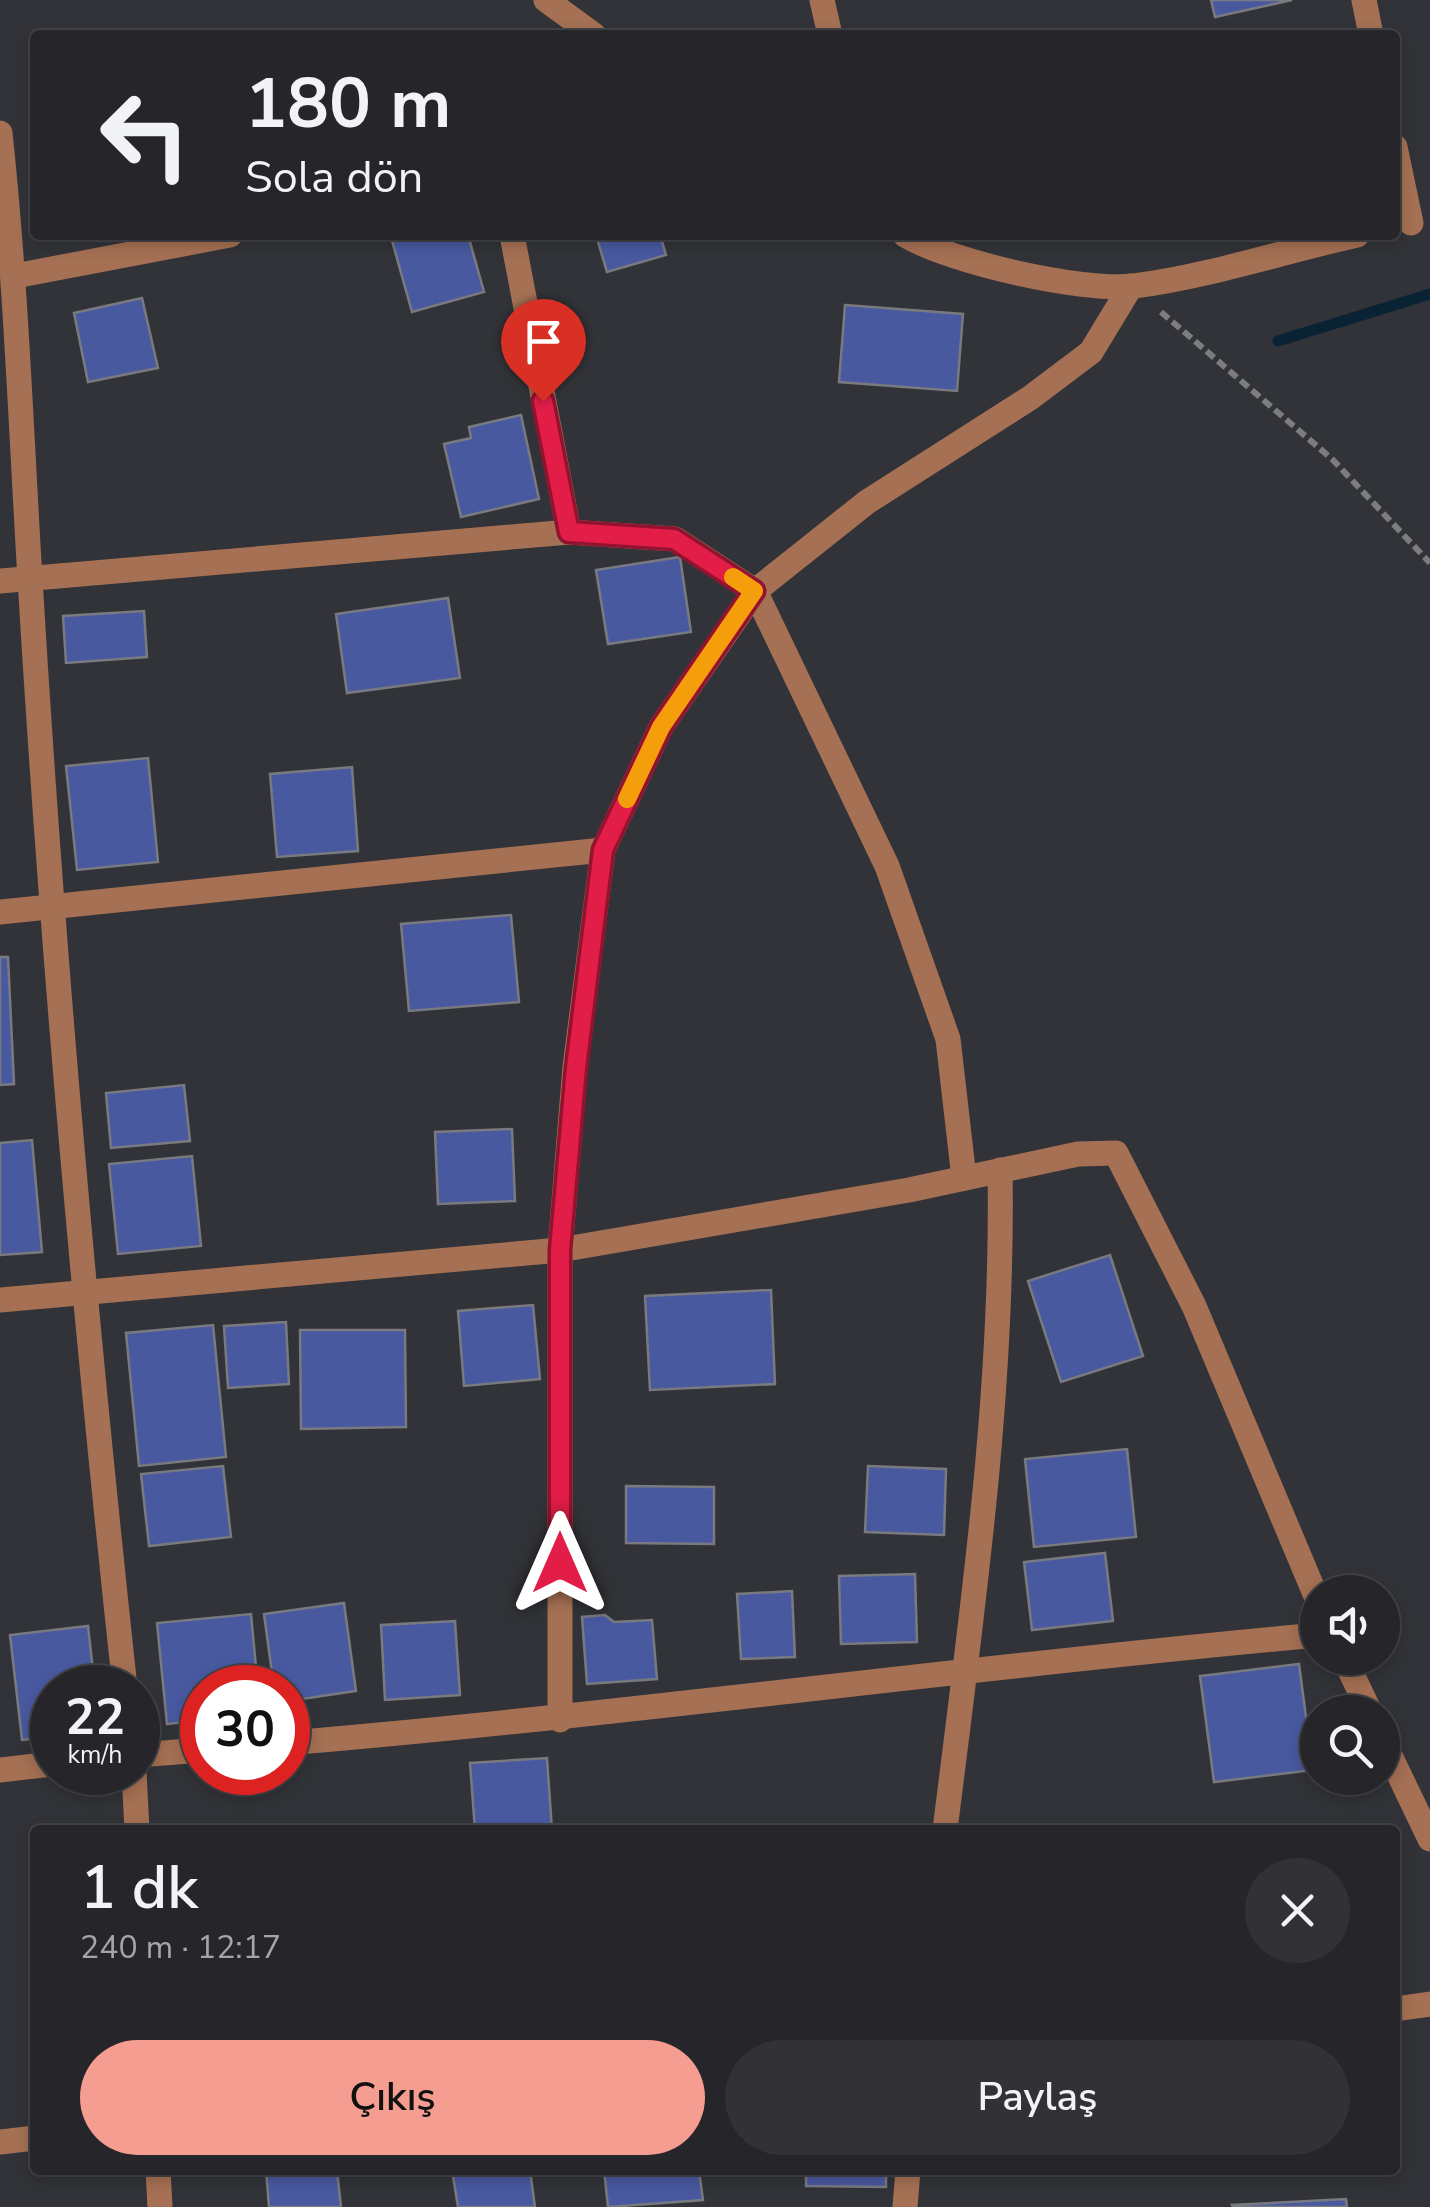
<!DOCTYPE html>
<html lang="tr">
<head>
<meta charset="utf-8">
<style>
  :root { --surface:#26262a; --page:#323236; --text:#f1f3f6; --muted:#a4a5a8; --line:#424347; --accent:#f59d90 }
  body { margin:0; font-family:"Nunito Sans",sans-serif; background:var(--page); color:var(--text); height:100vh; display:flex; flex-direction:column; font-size:38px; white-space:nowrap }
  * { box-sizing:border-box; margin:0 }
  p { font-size:32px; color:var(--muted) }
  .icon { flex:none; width:55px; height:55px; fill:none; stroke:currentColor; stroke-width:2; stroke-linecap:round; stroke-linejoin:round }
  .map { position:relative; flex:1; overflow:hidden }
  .drawer { position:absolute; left:30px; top:1825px; width:1370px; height:350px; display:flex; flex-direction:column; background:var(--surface); border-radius:10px; box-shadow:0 5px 15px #0003,0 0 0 2px var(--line) }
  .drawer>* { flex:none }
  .guide { position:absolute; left:30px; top:30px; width:1370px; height:210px; border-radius:10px; box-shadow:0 5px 15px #0003,0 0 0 2px var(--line); background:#26262a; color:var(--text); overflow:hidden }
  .buttons { position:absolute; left:1300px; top:1575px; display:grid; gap:20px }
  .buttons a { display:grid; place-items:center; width:100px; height:100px; border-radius:50%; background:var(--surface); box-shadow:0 5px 15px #0003,0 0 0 2px var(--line); font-size:50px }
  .speed { position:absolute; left:30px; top:1665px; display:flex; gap:20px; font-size:50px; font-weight:700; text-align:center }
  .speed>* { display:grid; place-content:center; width:130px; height:130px; border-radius:50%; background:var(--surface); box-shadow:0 5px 15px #0003,0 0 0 2px var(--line); line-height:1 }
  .speed small { font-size:25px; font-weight:400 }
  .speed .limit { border:15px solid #d22; background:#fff; color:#111 }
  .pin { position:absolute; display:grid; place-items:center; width:85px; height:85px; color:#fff; margin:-102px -42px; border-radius:50% 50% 50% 0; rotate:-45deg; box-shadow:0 0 10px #0007 }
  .pin .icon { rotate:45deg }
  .me { position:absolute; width:110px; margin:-55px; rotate:0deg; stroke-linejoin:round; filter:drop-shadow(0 0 8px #0008) }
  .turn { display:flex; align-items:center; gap:35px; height:210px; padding:0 50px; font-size:45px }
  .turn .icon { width:130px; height:130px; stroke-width:2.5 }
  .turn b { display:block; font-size:70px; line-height:85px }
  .round { display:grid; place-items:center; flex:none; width:105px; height:105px; border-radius:52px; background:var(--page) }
  .head { display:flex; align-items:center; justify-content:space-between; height:170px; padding:0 50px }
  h1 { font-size:60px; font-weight:600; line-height:75px }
  .cta { display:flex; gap:20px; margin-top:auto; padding:20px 50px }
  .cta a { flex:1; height:115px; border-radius:60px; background:var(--accent); color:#111; font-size:40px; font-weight:600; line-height:115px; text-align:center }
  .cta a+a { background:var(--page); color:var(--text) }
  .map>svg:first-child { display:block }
</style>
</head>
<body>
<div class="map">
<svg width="1430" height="2207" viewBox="0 0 1430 2207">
  <rect width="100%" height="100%" fill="#323338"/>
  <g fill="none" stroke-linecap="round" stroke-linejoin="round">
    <path stroke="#092334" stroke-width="11" d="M 1278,341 L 1430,294"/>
  </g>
  <g fill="#4959a0" stroke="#787a7f" stroke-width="2.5">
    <path d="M 1211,0 L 1292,0 L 1215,17 Z"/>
    <path d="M 399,235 L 468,235 L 484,292 L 412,312 L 391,237 Z"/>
    <path d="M 596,235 L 660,235 L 666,255 L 607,272 Z"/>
    <path d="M 142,298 L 158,368 L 88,382 L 74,313 Z"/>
    <path d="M 845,305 L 963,314 L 957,391 L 839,382 Z"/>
    <path d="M 521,415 L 539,499 L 461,517 L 444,444 L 471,438 L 469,427 Z"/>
    <path d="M 680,557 L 691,632 L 608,644 L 596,570 Z"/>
    <path d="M 448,598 L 460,678 L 347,693 L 336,614 Z"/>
    <path d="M 144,611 L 147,657 L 66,663 L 63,616 Z"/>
    <path d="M 148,758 L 158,862 L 77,870 L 66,766 Z"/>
    <path d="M 352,767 L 358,851 L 277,857 L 270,774 Z"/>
    <path d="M 511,915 L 519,1002 L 409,1011 L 401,924 Z"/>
    <path d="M 0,957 L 8,957 L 14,1084 L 0,1085 Z"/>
    <path d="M 184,1085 L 190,1141 L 111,1148 L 106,1093 Z"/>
    <path d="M 512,1129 L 515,1201 L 438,1204 L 435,1132 Z"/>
    <path d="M 32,1140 L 42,1252 L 0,1255 L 0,1143 Z"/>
    <path d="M 192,1156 L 201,1246 L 118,1254 L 109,1164 Z"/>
    <path d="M 1110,1255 L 1143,1356 L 1061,1382 L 1028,1281 Z"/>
    <path d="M 771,1290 L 775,1384 L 650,1390 L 645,1296 Z"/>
    <path d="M 533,1305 L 540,1379 L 464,1386 L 458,1311 Z"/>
    <path d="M 286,1322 L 289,1384 L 228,1388 L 224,1326 Z"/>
    <path d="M 213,1325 L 226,1457 L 139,1466 L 126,1333 Z"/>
    <path d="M 300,1330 L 405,1330 L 406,1427 L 301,1429 Z"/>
    <path d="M 1127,1449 L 1136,1537 L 1034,1547 L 1025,1459 Z"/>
    <path d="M 223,1466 L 231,1537 L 149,1546 L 141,1474 Z"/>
    <path d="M 868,1466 L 946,1469 L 944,1535 L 865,1532 Z"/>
    <path d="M 626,1486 L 714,1487 L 714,1544 L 626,1543 Z"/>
    <path d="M 1105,1553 L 1113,1621 L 1032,1630 L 1024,1562 Z"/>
    <path d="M 915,1574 L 917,1642 L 841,1644 L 839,1576 Z"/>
    <path d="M 792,1591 L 795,1657 L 741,1659 L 737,1594 Z"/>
    <path d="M 344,1603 L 356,1691 L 288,1701 L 288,1688 L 274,1688 L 264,1614 Z"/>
    <path d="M 251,1614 L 258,1688 L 202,1688 L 202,1720 L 167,1724 L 157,1623 Z"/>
    <path d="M 605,1615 L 614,1622 L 652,1620 L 657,1679 L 587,1684 L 582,1617 Z"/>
    <path d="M 455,1621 L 460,1695 L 385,1700 L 381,1625 Z"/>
    <path d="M 88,1626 L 95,1688 L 52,1688 L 52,1737 L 22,1740 L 10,1635 Z"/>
    <path d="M 1299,1664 L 1313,1770 L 1214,1782 L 1200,1676 Z"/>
    <path d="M 547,1758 L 552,1830 L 475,1830 L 470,1763 Z"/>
    <path d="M 266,2170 L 337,2170 L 341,2207 L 269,2207 Z"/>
    <path d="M 452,2170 L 530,2170 L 535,2207 L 458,2207 Z"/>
    <path d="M 604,2170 L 699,2170 L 703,2200 L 608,2207 Z"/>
    <path d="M 806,2170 L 886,2170 L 886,2187 L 806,2186 Z"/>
    <path d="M 1346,2199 L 1347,2207 L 1233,2207 L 1232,2205 Z"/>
  </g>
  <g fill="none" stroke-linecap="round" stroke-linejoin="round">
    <path stroke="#7c7d81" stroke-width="6" stroke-dasharray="10 5" stroke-linecap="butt" d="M 1161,312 L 1332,459 L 1430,563"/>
    <g stroke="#a57053" stroke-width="25">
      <path d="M 546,0 L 594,35"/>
      <path d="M 822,0 L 830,35"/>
      <path d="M 1364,0 L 1371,35"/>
      <path d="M 0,133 C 16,282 21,430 30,579 C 52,949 85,1319 125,1688"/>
      <path d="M 1395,147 L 1411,223"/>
      <path d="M 512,235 L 569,532"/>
      <path d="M 905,235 C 950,262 1081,292 1134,286 C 1206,277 1285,251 1357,235"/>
      <path d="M 15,276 L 230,235"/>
      <path d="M 0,581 L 569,532 L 675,539 L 755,591 L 887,866 L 948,1039 L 964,1178"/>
      <path d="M 0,912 L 603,850"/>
      <path d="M 0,1300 L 560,1250 L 909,1190 L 1078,1154 L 1116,1153 L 1194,1306 L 1318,1601"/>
      <path d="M 1344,1658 L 1370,1712"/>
      <path d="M 560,1720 L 560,1250 L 575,1067 L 603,850 L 661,727 L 755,591 L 867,502 L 1030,398 L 1091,352 L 1131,286"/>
      <path d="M 1382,1739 L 1430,1839"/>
      <path d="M 288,1743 C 632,1714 974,1666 1318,1635"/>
      <path d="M 138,1755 L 202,1750"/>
      <path d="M 0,1770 L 52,1764"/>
      <path d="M 134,1772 L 137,1830"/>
      <path d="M 945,1830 C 972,1612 1004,1390 1000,1170"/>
      <path d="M 1395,2009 L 1430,2004"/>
      <path d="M 0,2142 L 35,2138"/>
      <path d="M 158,2170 L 160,2207"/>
      <path d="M 905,2207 L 908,2170"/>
    </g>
  </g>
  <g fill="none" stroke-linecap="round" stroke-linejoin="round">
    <g stroke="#92132f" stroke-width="25">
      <path id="route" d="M 543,401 L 569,532 L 674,539 L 754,591 L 661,727 L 603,850 L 576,1068 L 560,1250 L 560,1563"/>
    </g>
    <use href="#route" stroke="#e11d48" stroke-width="18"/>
    <path stroke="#f59e0b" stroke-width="18" d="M 627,799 L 661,727 L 754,591 L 733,577"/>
  </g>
</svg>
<div class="buttons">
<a><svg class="icon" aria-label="sound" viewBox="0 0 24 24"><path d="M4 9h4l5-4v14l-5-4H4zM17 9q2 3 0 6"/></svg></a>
<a><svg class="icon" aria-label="search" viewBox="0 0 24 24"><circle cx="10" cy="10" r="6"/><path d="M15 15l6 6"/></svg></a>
</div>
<div class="speed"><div>22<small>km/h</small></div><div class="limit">30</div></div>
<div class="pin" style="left:543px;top:401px;background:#d93025"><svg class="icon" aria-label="arrive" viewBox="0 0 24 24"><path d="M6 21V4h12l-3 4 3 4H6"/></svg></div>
<svg class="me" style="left:560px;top:1563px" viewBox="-20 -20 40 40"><path d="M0-17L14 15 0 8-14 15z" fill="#e11d48" stroke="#fff" stroke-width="4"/></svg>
<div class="guide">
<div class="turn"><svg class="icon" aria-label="left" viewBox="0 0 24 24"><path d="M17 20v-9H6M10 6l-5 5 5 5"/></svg><div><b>180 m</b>Sola dön</div></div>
</div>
<section class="drawer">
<div class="head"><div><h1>1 dk</h1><p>240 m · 12:17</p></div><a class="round"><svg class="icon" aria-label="close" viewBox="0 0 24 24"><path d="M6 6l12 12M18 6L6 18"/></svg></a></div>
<div class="cta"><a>Çıkış</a><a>Paylaş</a></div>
</section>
</div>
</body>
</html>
